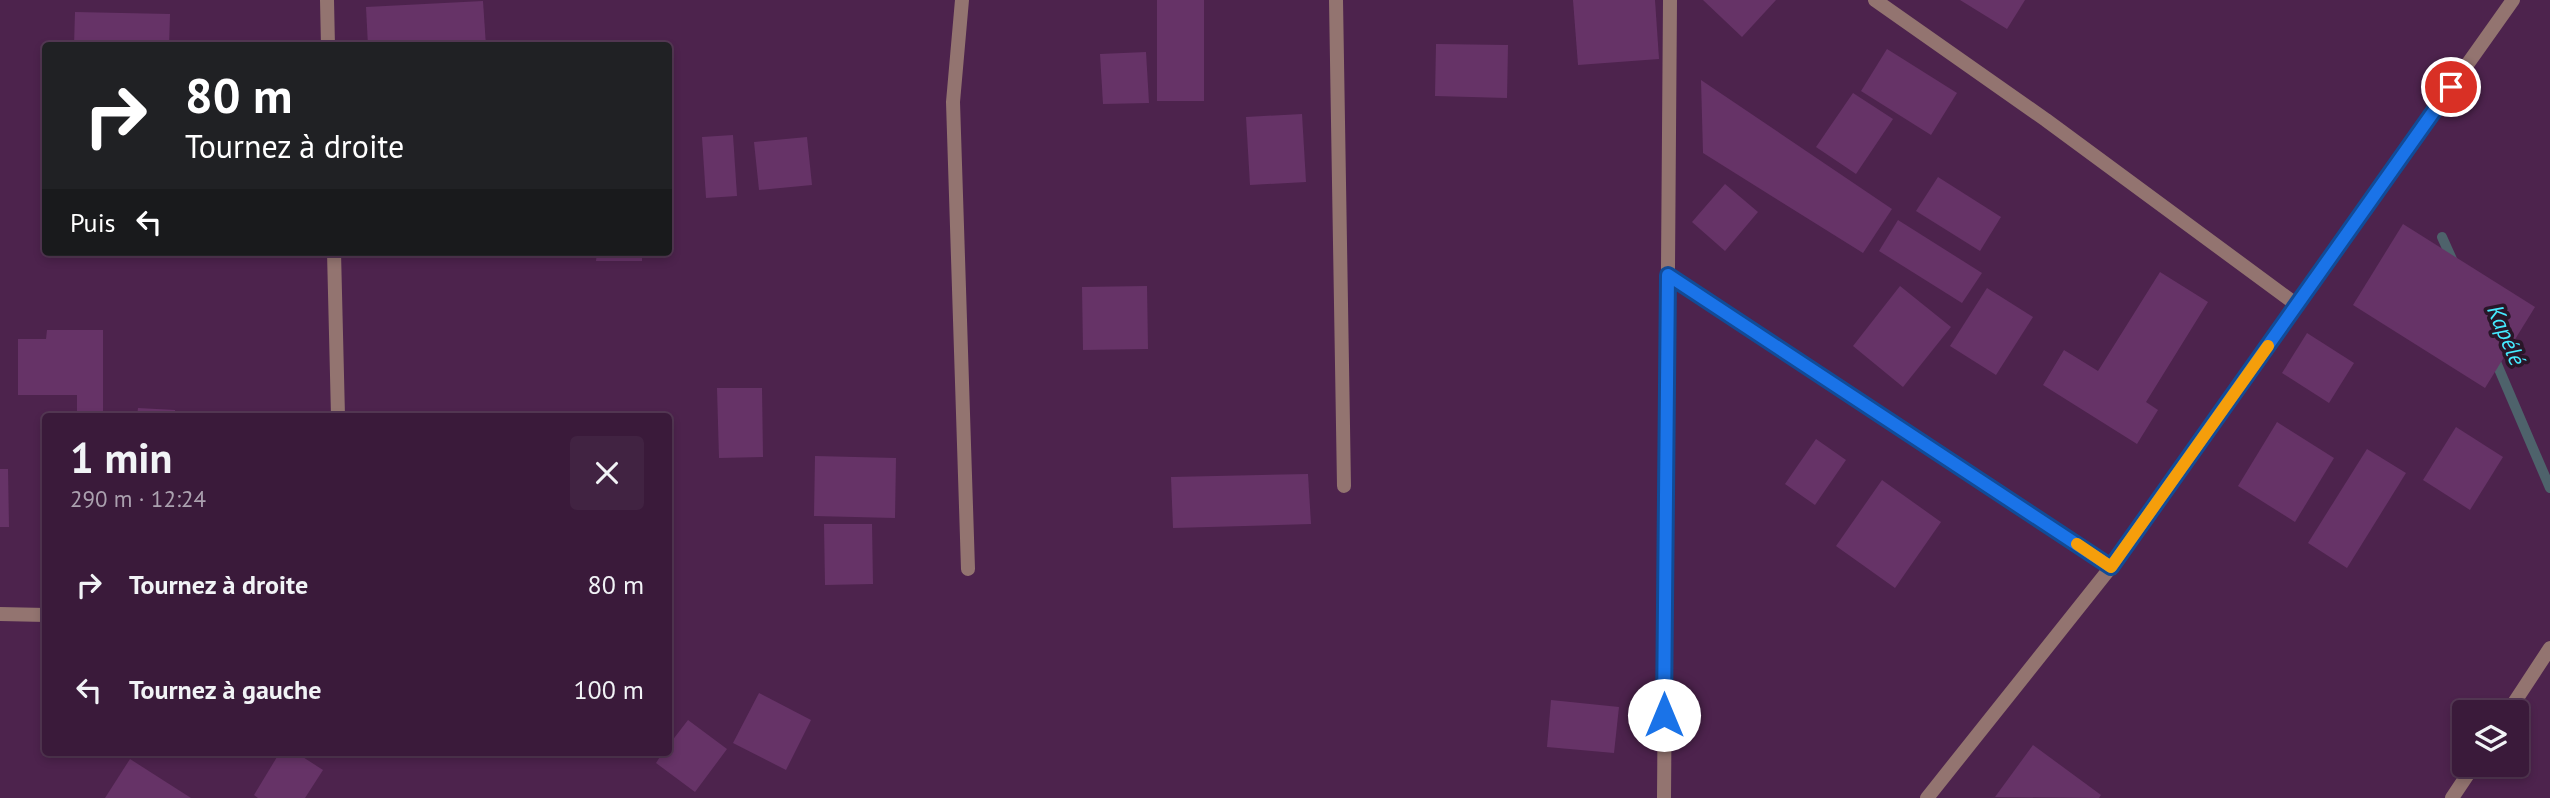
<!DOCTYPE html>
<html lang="fr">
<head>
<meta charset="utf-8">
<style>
  :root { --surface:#3a1a3a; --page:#412342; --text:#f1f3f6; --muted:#aba1af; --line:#543854 }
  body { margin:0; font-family:"PT Sans",sans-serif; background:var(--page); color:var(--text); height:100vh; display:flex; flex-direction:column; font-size:26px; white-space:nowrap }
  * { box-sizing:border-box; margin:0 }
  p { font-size:23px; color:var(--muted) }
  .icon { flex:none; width:38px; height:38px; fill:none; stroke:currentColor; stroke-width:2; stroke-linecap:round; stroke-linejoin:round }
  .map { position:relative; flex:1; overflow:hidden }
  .side { position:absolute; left:42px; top:413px; width:630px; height:343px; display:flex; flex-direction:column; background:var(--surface); border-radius:7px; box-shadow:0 4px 10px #0003,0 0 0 2px var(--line) }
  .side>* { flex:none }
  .top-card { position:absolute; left:42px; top:42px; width:630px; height:214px; border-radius:7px; box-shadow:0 4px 10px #0003,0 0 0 2px var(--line); background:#202124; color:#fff; overflow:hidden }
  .tools { position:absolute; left:2452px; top:700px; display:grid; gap:14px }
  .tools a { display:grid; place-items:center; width:77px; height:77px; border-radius:7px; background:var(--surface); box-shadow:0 4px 10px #0003,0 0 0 2px var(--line); font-size:35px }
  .pin { position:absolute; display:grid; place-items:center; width:60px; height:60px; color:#fff; margin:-30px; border:4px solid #fff; border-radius:50%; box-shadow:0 2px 7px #0007 }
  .me { position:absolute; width:77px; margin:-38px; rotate:0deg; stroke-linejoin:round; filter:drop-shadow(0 0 5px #0008) }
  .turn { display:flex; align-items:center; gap:24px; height:147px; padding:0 28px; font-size:32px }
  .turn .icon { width:91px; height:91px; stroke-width:2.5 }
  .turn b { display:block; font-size:49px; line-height:60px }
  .then { display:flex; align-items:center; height:66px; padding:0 28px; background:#0003; gap:14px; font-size:26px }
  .round { display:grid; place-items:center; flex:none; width:74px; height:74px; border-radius:7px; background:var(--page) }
  .overview { display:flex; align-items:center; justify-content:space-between; height:119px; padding:0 28px }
  h1 { font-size:42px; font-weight:600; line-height:52px }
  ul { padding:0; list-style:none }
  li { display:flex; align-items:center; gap:21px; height:105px; padding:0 28px }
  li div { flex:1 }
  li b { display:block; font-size:26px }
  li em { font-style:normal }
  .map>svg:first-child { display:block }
</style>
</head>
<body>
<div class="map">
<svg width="2550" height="798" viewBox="0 0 2550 798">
  <rect width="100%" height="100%" fill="#4d234d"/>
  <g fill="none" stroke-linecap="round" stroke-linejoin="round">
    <g stroke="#4e626b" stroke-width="10">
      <path d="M 2442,237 L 2455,266"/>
      <path d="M 2493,355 L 2550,488"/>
    </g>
  </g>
  <g fill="#663367">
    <rect x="1157" y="0" width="47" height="101"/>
    <path d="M 1573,0 L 1655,0 L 1659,59 L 1578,65 Z"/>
    <path d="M 1703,0 L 1776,0 L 1742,37 Z"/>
    <path d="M 1960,0 L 2025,0 L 2007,29 Z"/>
    <path d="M 483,1 L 486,46 L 368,46 L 366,7 Z"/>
    <path d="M 75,12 L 170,14 L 169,46 L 74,46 Z"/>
    <path d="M 1436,44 L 1508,45 L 1507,98 L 1435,96 Z"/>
    <path d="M 1887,49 L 1957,93 L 1931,135 L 1861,91 Z"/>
    <path d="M 1146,52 L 1149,103 L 1103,104 L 1100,54 Z"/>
    <path d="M 1701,80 L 1892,209 L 1863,253 L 1703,153 Z"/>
    <path d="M 1853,93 L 1893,119 L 1856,174 L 1816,147 Z"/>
    <path d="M 1302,114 L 1306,182 L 1250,185 L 1246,117 Z"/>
    <path d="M 733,135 L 737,196 L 706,198 L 702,137 Z"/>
    <path d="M 807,137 L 812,185 L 759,190 L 754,142 Z"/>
    <path d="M 1938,177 L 2001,217 L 1980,251 L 1916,211 Z"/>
    <path d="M 1725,184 L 1758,212 L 1725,251 L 1692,222 Z"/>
    <path d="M 1898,220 L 1982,273 L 1962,303 L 1879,251 Z"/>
    <path d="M 2403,224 L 2535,307 L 2485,388 L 2353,305 Z"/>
    <path d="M 597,252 L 642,252 L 642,261 L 596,261 Z"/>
    <path d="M 2160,272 L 2208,302 L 2146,402 L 2158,410 L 2137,444 L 2043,385 L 2064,350 L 2098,371 Z"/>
    <path d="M 1147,286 L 1148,349 L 1083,350 L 1082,287 Z"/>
    <path d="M 1900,286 L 1951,327 L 1903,387 L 1853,346 Z"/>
    <path d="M 1987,288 L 2033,317 L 1996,375 L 1950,346 Z"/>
    <path d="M 47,330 L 103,330 L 103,416 L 77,416 L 77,395 L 18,395 L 18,339 L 46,339 Z"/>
    <path d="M 2307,333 L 2354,363 L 2329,403 L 2282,373 Z"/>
    <path d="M 717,388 L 762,388 L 763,457 L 719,458 Z"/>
    <path d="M 138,408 L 175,410 L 175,416 L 137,416 Z"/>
    <path d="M 2277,422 L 2334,458 L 2295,522 L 2238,486 Z"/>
    <path d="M 2456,427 L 2503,457 L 2470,510 L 2423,480 Z"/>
    <path d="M 1816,439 L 1846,460 L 1815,505 L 1785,484 Z"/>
    <path d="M 2367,449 L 2406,473 L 2347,568 L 2308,543 Z"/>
    <path d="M 815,456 L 896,458 L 895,518 L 814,516 Z"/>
    <path d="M 0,469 L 8,469 L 9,527 L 0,527 Z"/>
    <path d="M 1308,474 L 1311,524 L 1173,528 L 1171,477 Z"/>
    <path d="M 1882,480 L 1941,522 L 1895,588 L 1836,546 Z"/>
    <path d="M 824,524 L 872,524 L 873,584 L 825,585 Z"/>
    <path d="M 759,693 L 811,720 L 786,770 L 733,743 Z"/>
    <path d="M 1551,700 L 1619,707 L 1614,753 L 1547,747 Z"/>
    <path d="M 688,720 L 727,749 L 695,792 L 656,763 L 663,752 L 668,752 L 668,746 Z"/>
    <path d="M 2033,745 L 2101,795 L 2099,798 L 1995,797 Z"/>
    <path d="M 280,752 L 295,752 L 323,770 L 305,798 L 258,798 L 254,795 Z"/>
    <path d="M 130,759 L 191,798 L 105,798 Z"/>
  </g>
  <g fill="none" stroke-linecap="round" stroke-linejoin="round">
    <g stroke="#937470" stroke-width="14">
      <path d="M 327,0 L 328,46"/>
      <path d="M 962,0 L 953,102 L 968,569"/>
      <path d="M 1336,0 L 1344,486"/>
      <path d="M 1875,0 L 2046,120 L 2297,305"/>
      <path d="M 334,252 L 338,416"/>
      <path d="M 1668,275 L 2111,567"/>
      <path d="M 0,614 L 46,615"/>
      <path d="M 2508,712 L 2550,648"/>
      <path d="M 1664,798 L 1670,0"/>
      <path d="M 1927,798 L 2111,567 L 2513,0"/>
      <path d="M 2452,798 L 2474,765"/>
    </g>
  </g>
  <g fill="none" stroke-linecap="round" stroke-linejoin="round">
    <g stroke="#114b97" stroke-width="18">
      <path id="route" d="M 1664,715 L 1668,275 L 2111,567 L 2451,87"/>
    </g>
    <use href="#route" stroke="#1a73e8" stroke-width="12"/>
    <path stroke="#f59e0b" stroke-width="12" d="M 2077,544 L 2111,567 L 2268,346"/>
  </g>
  <g text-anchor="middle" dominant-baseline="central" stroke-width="7" stroke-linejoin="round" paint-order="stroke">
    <g font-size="23" font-style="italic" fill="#45ebff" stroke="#291628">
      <text transform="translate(2507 335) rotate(67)">Kapélé</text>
    </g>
  </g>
</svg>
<div class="tools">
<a><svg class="icon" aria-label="layers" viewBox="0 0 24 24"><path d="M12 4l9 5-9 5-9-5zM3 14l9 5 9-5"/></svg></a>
</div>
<div class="pin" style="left:2451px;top:87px;background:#d93025"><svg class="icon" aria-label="arrive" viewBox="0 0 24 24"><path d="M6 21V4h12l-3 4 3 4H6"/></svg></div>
<svg class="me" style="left:1664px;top:715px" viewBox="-20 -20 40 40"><circle r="19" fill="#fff"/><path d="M0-13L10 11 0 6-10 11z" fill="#1a73e8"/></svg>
<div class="top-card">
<div class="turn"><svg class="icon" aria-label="right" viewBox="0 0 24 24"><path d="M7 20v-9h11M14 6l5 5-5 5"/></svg><div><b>80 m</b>Tournez à droite</div></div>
<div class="then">Puis<svg class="icon" aria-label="left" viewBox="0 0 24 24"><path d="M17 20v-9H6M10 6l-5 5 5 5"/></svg></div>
</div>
<section class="side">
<div class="overview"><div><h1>1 min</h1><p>290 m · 12:24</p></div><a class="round"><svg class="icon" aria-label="close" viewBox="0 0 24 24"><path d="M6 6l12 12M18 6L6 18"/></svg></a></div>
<ul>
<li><svg class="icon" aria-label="right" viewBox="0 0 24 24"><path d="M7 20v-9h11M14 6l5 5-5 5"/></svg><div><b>Tournez à droite</b></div><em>80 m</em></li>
<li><svg class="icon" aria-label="left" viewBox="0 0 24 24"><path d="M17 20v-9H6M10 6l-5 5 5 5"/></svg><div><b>Tournez à gauche</b></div><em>100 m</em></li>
</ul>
</section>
</div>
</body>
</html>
